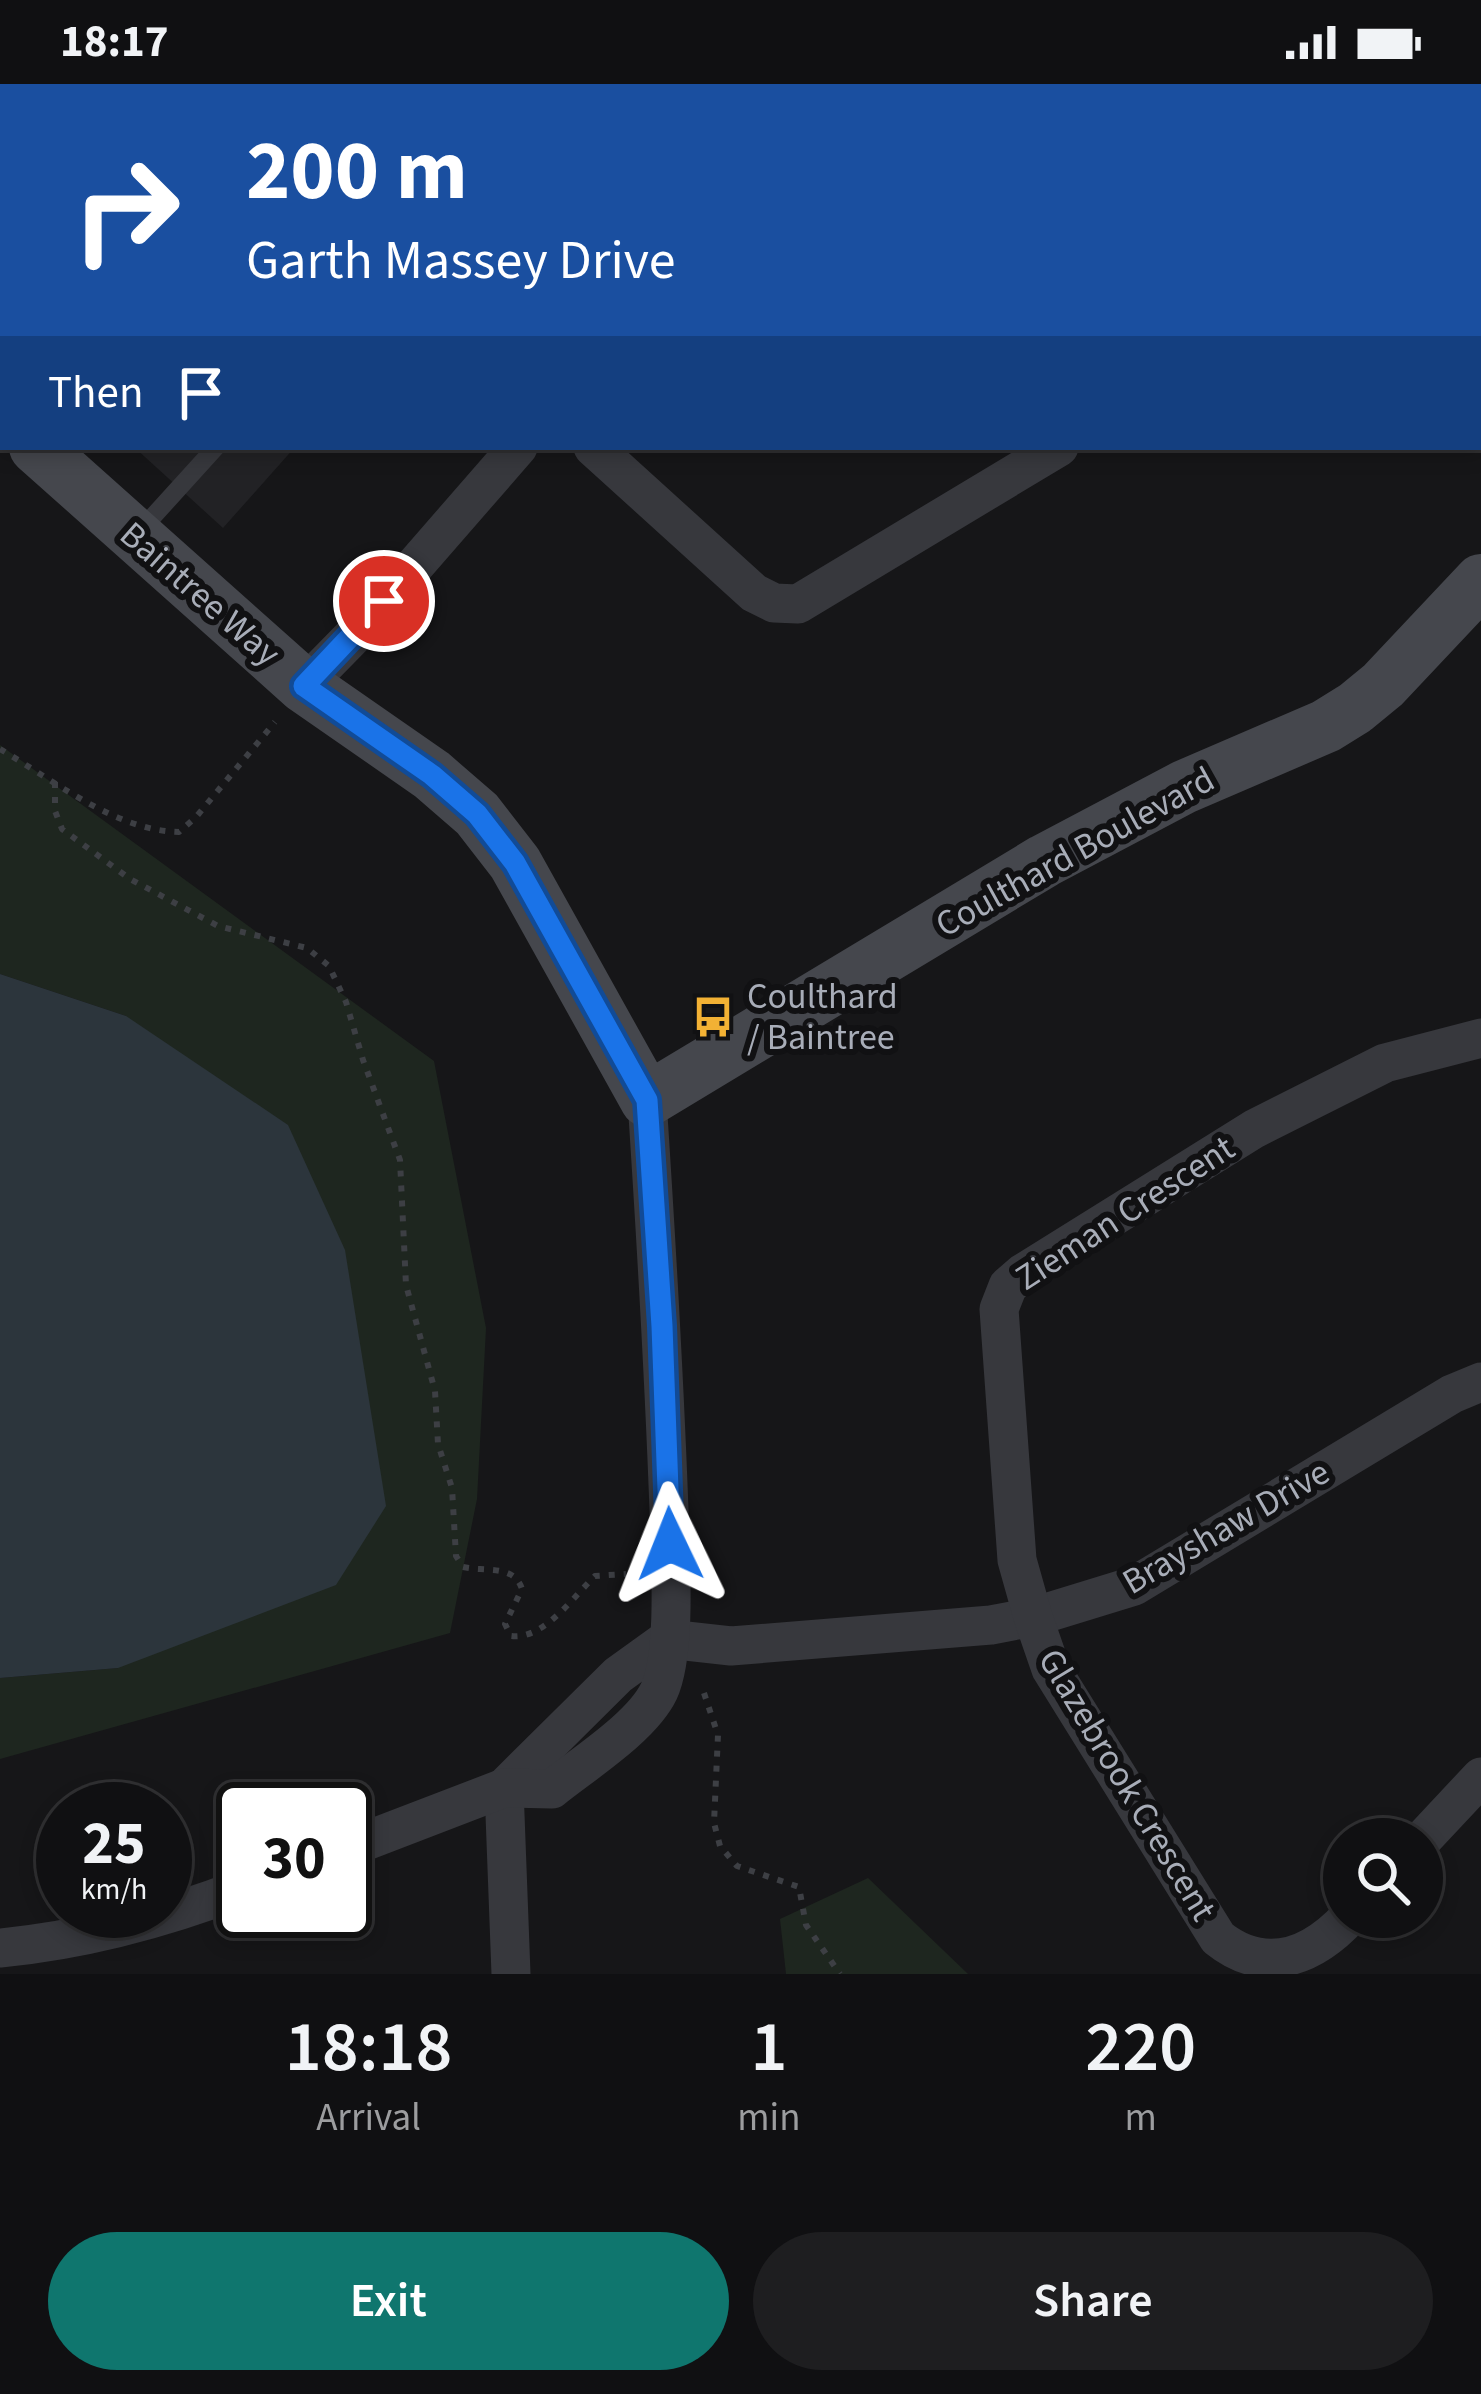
<!DOCTYPE html>
<html lang="en">
<head>
<meta charset="utf-8">
<style>
  :root { --surface:#101012; --page:#1e1e20; --text:#f1f3f6; --muted:#9c9d9f; --line:#303032; --accent:#0f766e }
  body { margin:0; font-family:"Source Sans 3",sans-serif; background:var(--page); color:var(--text); height:100vh; display:flex; flex-direction:column; font-size:45px; white-space:nowrap }
  * { box-sizing:border-box; margin:0 }
  p { font-size:39px; color:var(--muted) }
  .icon { flex:none; width:66px; height:66px; fill:none; stroke:currentColor; stroke-width:2; stroke-linecap:round; stroke-linejoin:round }
  .map { position:relative; height:1890px; overflow:hidden }
  .side { display:flex; flex-direction:column; background:var(--surface); flex:1 }
  .side>* { flex:none }
  .guide { position:absolute; left:0px; top:0px; width:1482px; height:366px; box-shadow:0 6px 18px #0003,0 0 0 3px var(--line); background:#1a4fa0; color:#fff; overflow:hidden }
  .fabs { position:absolute; left:1323px; top:1734px; display:grid; gap:24px }
  .fabs a { display:grid; place-items:center; width:120px; height:120px; border-radius:50%; background:var(--surface); box-shadow:0 6px 18px #0003,0 0 0 3px var(--line); font-size:60px }
  .speed { position:absolute; left:36px; top:1698px; display:flex; gap:24px; font-size:60px; font-weight:700; text-align:center }
  .speed>* { display:grid; place-content:center; width:156px; height:156px; border-radius:50%; background:var(--surface); box-shadow:0 6px 18px #0003,0 0 0 3px var(--line); line-height:1 }
  .speed small { font-size:30px; font-weight:400 }
  .speed .limit { border:6px solid #111; border-radius:18px; background:#fff; color:#111 }
  .pin { position:absolute; display:grid; place-items:center; width:102px; height:102px; color:#fff; margin:-51px; border:6px solid #fff; border-radius:50%; box-shadow:0 3px 12px #0007 }
  .me { position:absolute; width:132px; margin:-66px; rotate:358deg; stroke-linejoin:round; filter:drop-shadow(0 0 9px #0008) }
  .turn { display:flex; align-items:center; gap:42px; height:252px; padding:0 48px; font-size:54px }
  .turn .icon { width:156px; height:156px; stroke-width:2.5 }
  .turn b { display:block; font-size:84px; line-height:102px }
  .then { display:flex; align-items:center; height:114px; padding:0 48px; background:#0003; gap:24px; font-size:45px }
  .eta { display:flex; justify-content:space-evenly; align-items:center; height:204px; text-align:center }
  .eta b { font-size:72px; font-weight:600; line-height:84px }
  .primary-button { display:flex; gap:24px; margin-top:auto; padding:24px 48px }
  .primary-button a { flex:1; height:138px; border-radius:72px; background:var(--accent); color:#fff; font-size:48px; font-weight:600; line-height:138px; text-align:center }
  .primary-button a+a { background:var(--page); color:var(--text) }
  .status { display:flex; justify-content:space-between; align-items:center; height:84px; padding:0 60px; background:var(--surface); direction:ltr }
  .status svg { height:33px; fill:currentColor }
  .map>svg:first-child { display:block }
</style>
</head>
<body>
<div class="status"><b>18:17</b><svg viewBox="0 0 49 12"><path d="M0 12V9h3v3zM5 12V6h3v6zM10 12V3h3v9zM15 12V0h3v12zM26 1h20v11H26zM47 4h2v5h-2z"/></svg></div>
<div class="map">
<svg width="1481" height="1890" viewBox="0 0 1481 1890">
  <rect width="100%" height="100%" fill="#161618"/>
  <path fill="#222225" d="M 134,363 L 295,363 L 223,444 Z"/>
  <g fill="#1e261f">
    <path d="M 0,661 L 434,977 L 486,1244 L 477,1415 L 450,1549 L 0,1675 L 0,1594 L 118,1584 L 126,932 L 0,890 Z"/>
    <path d="M 868,1794 L 968,1890 L 786,1890 L 780,1835 Z"/>
  </g>
  <path fill="#2c353c" d="M 0,890 L 126,932 L 288,1041 L 345,1166 L 386,1422 L 336,1501 L 118,1584 L 0,1594 Z"/>
  <g fill="none" stroke-linecap="round" stroke-linejoin="round">
    <g stroke="#3d3f44" stroke-width="6" stroke-dasharray="6 9" stroke-linecap="butt">
      <path d="M 132,3 L 135,0"/>
      <path d="M 0,152 L 3,148"/>
      <path d="M 0,665 C 53,696 116,747 179,748 L 196,733 L 275,638"/>
      <path d="M 55,698 L 55,727 L 62,745 L 130,795 L 218,842 L 307,864 L 329,882 L 346,918 L 363,976 L 400,1076 L 406,1201 L 435,1307 L 438,1360 L 452,1404 L 456,1472 L 463,1483 C 485,1488 514,1480 522,1505 L 505,1540 L 511,1552 C 544,1556 573,1513 595,1492 L 626,1490"/>
      <path d="M 704,1609 L 718,1651 L 714,1739 L 720,1762 L 737,1782 L 799,1803 L 806,1841 L 840,1890"/>
    </g>
    <g stroke="#37383d" stroke-width="18">
      <path d="M 193,0 L 197,3"/>
      <path d="M 939,0 L 941,3"/>
      <path d="M 138,449 L 216,363"/>
    </g>
    <g stroke="#37383d" stroke-width="39">
      <path d="M 1154,0 L 1156,3"/>
      <path d="M 1012,3 L 1016,0"/>
      <path d="M 593,363 L 754,509 L 774,519 L 798,520 L 1059,363"/>
      <path d="M 304,602 L 357,548 L 518,363"/>
      <path d="M 668,1555 L 731,1562 L 991,1541 L 1033,1533 L 1134,1502 L 1452,1310 L 1481,1298"/>
      <path d="M 504,1704 L 618,1591 L 668,1555"/>
      <path d="M 504,1704 L 511,1890"/>
      <path d="M 1422,1756 L 1481,1693"/>
      <path d="M 345,1765 L 504,1704 L 552,1705 C 583,1680 642,1643 659,1607 C 677,1568 670,1471 669,1426 C 664,1289 656,1153 647,1016"/>
      <path d="M 1349,1833 C 1310,1875 1263,1890 1218,1854 L 1051,1585 L 1033,1533 L 1017,1476 L 999,1225 L 1008,1202 L 1023,1189 L 1254,1045 L 1385,979 L 1481,954"/>
      <path d="M 0,1864 C 84,1856 165,1834 243,1804"/>
    </g>
    <g stroke="#45474d" stroke-width="54">
      <path d="M 58,3 L 61,0"/>
      <path d="M 0,71 L 3,68"/>
      <path d="M 0,330 L 3,333"/>
      <path d="M 36,363 L 304,602 L 432,691 L 477,730 L 515,779 L 647,1016 L 1044,777 L 1184,703 L 1326,642 L 1355,624 L 1383,601 L 1481,497"/>
    </g>
  </g>
  <g fill="none" stroke-linecap="round" stroke-linejoin="round">
    <g stroke="#114b97" stroke-width="30">
      <path id="route" d="M 384,517 L 304,602 L 432,691 L 477,730 L 515,779 L 647,1016 L 662,1242 L 670,1460"/>
    </g>
    <use href="#route" stroke="#1a73e8" stroke-width="21"/>
  </g>
  <defs>
    <g id="bus-bare" transform="scale(3.24)"><path d="M-5-6H5V4H4V6H2V4H-2V6H-4V4H-5ZM-3.5-4V0h7V-4ZM-3.5 1.2v1.5H-2V1.2ZM2 1.2v1.5H3.5V1.2Z" fill="#f2b134" stroke="#111113" stroke-width="2.5" paint-order="stroke"/></g>
  </defs>
  <g fill-rule="evenodd">
    <use href="#bus-bare" x="713" y="933"/>
  </g>
  <g text-anchor="middle" dominant-baseline="central" stroke-width="12" stroke-linejoin="round" paint-order="stroke">
    <g font-size="36" fill="#a8adb8" stroke="#111113">
      <text transform="translate(200 510) rotate(41)">Baintree Way</text>
      <text transform="translate(1075 768) rotate(-29)">Coulthard Boulevard</text>
      <text transform="translate(1125 1129) rotate(-33)">Zieman Crescent</text>
      <text transform="translate(1226 1443) rotate(-30)">Brayshaw Drive</text>
      <text transform="translate(1127 1701) rotate(59)">Glazebrook Crescent</text>
    </g>
    <g font-size="36" fill="#a8adb8" stroke="#111113" text-anchor="start">
      <text x="747" y="912">Coulthard<tspan x="747" dy="41">/ Baintree</tspan></text>
    </g>
  </g>
</svg>
<div class="fabs">
<a><svg class="icon" aria-label="search" viewBox="0 0 24 24"><circle cx="10" cy="10" r="6"/><path d="M15 15l6 6"/></svg></a>
</div>
<div class="speed"><div>25<small>km/h</small></div><div class="limit">30</div></div>
<div class="pin" style="left:384px;top:517px;background:#d93025"><svg class="icon" aria-label="arrive" viewBox="0 0 24 24"><path d="M6 21V4h12l-3 4 3 4H6"/></svg></div>
<svg class="me" style="left:670px;top:1460px" viewBox="-20 -20 40 40"><path d="M0-17L14 15 0 8-14 15z" fill="#1a73e8" stroke="#fff" stroke-width="4"/></svg>
<div class="guide">
<div class="turn"><svg class="icon" aria-label="right" viewBox="0 0 24 24"><path d="M7 20v-9h11M14 6l5 5-5 5"/></svg><div><b>200 m</b>Garth Massey Drive</div></div>
<div class="then">Then<svg class="icon" aria-label="arrive" viewBox="0 0 24 24"><path d="M6 21V4h12l-3 4 3 4H6"/></svg></div>
</div>
</div>
<section class="side">
<div class="eta">
<div><b>18:18</b><p>Arrival</p></div>
<div><b>1</b><p>min</p></div>
<div><b>220</b><p>m</p></div>
</div>
<div class="primary-button"><a>Exit</a><a>Share</a></div>
</section>
</body>
</html>
